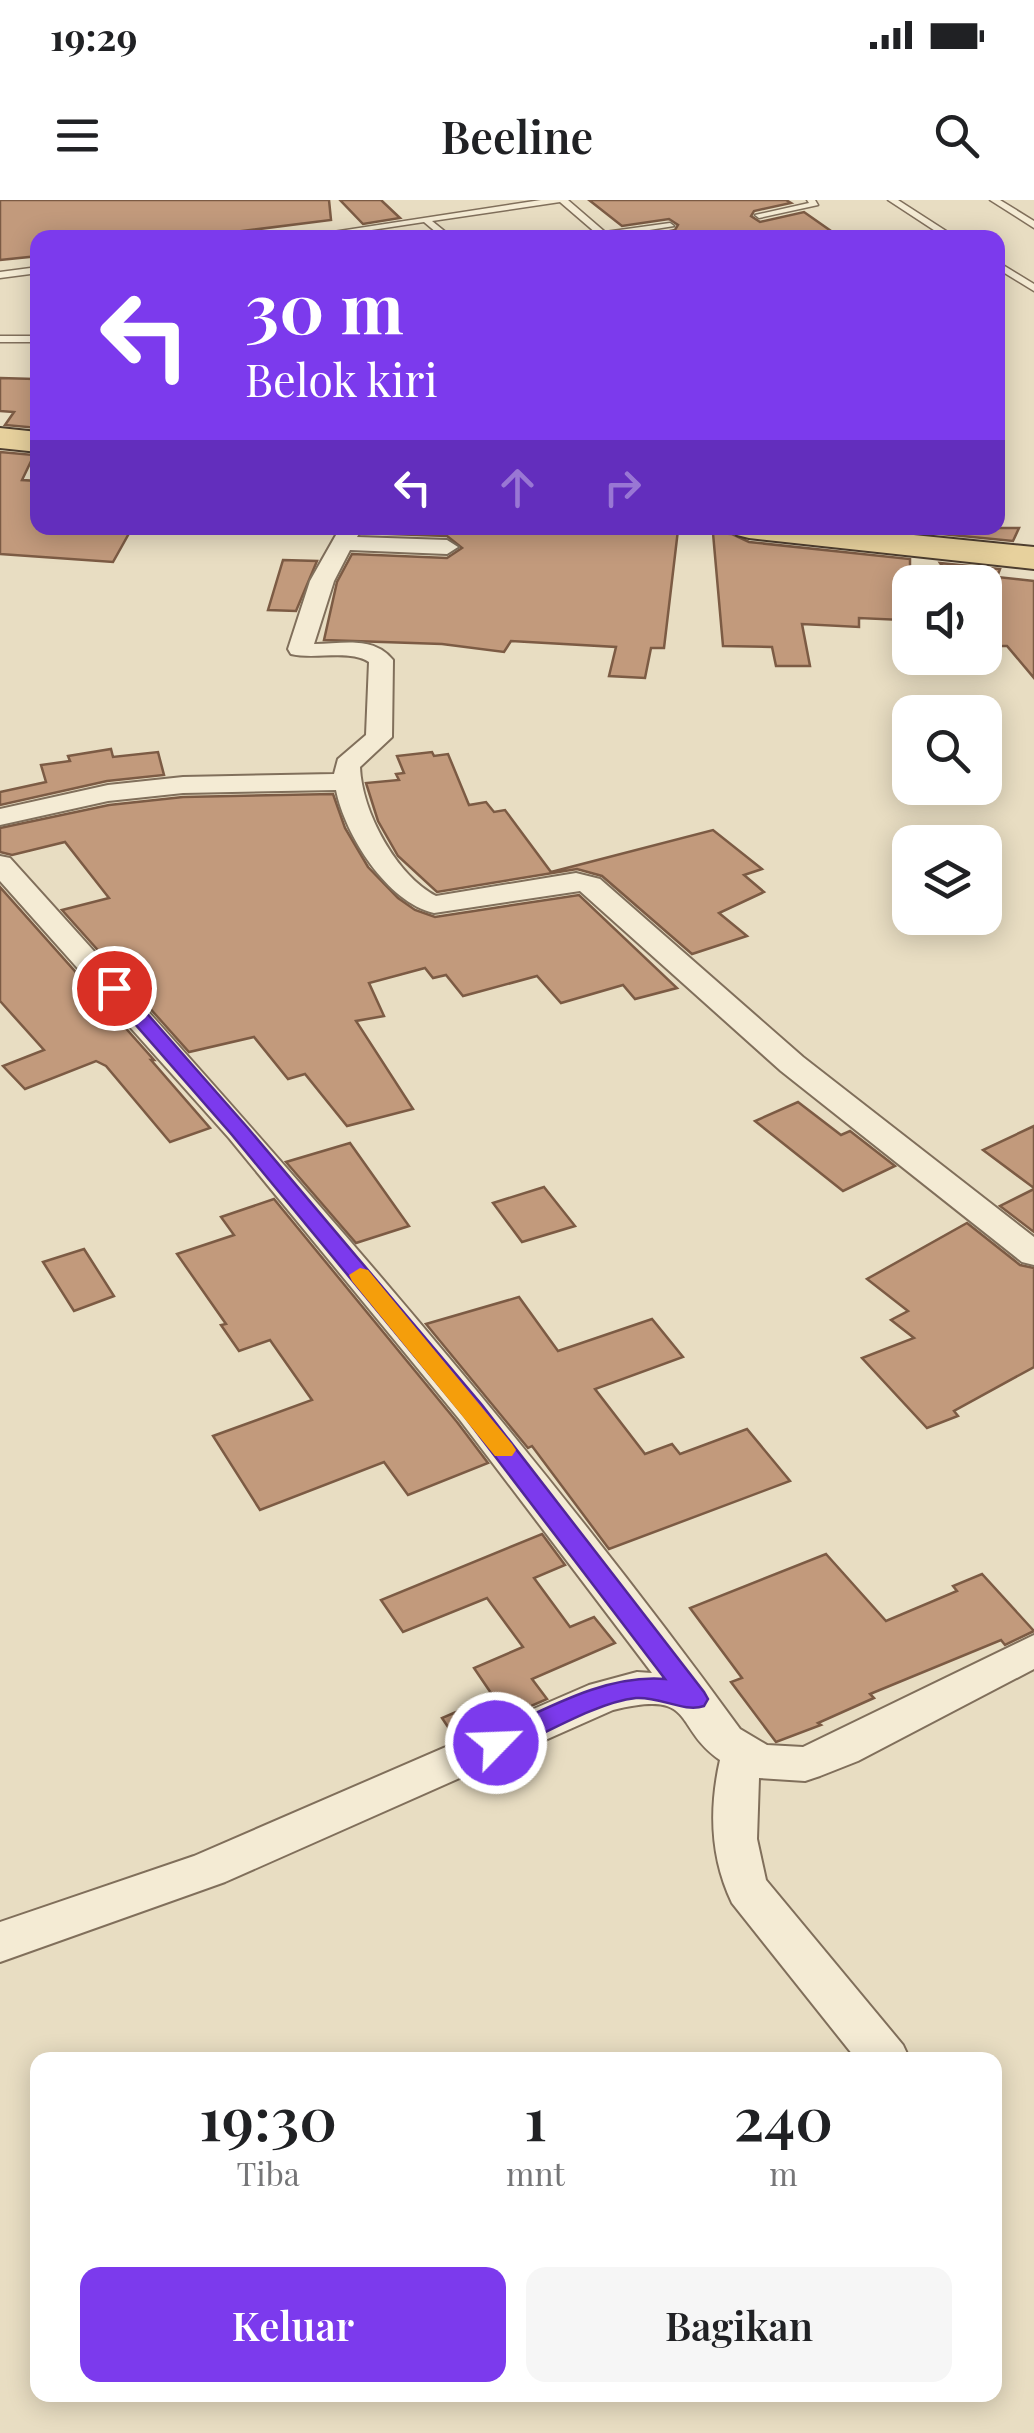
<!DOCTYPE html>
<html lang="id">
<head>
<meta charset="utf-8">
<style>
  :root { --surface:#fff; --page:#f6f6f6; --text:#202124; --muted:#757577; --accent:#7c3aed }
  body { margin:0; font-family:"Playfair Display",serif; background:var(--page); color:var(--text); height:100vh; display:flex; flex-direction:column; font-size:38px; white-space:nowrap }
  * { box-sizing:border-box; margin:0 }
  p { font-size:32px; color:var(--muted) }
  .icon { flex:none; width:55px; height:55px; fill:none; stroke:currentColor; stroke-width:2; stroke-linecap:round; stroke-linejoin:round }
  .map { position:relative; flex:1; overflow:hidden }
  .panel { position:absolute; left:30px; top:1852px; width:972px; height:350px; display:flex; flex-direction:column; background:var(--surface); border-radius:20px; box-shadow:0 5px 25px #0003 }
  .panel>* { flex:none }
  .hud { position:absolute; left:30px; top:30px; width:975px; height:305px; border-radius:20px; box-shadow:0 5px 25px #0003; background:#7c3aed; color:#fff; overflow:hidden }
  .buttons { position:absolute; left:892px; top:365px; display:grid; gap:20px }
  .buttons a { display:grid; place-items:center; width:110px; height:110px; border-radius:20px; background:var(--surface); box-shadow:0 5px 25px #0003; font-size:50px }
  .pin { position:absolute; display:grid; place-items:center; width:85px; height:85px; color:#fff; margin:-42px; border:5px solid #fff; border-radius:50%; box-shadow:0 2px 10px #0007 }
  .me { position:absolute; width:110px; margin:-55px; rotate:66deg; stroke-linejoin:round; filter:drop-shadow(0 0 8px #0008) }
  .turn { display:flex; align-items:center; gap:35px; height:210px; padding:0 50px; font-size:45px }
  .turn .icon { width:130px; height:130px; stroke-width:2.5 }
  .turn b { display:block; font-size:70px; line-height:85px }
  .lanes { display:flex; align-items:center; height:95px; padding:0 50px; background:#0003; justify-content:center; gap:50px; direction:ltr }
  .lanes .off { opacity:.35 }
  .eta { display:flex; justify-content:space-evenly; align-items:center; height:170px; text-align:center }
  .eta b { font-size:60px; font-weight:600; line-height:70px }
  .cta { display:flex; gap:20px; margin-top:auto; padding:20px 50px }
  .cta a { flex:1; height:115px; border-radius:20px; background:var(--accent); color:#fff; font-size:40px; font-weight:600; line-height:115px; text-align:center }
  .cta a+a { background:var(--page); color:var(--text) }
  .status { display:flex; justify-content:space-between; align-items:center; height:70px; padding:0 50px; background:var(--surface); direction:ltr }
  .status svg { height:28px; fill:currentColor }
  header { display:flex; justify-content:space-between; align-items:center; height:130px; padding:0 50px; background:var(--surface); font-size:45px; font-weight:600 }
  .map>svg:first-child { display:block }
</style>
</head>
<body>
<div class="status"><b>19:29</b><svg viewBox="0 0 49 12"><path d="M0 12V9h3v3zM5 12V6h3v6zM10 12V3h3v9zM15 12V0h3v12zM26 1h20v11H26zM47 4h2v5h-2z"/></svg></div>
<header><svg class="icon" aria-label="menu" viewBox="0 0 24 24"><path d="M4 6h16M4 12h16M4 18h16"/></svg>Beeline<svg class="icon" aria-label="search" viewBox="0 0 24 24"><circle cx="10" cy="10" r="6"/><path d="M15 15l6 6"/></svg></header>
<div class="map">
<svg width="1034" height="2233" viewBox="0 0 1034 2233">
  <rect width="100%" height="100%" fill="#e8ddc2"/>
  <g fill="#c29a7c" stroke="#7c5b44" stroke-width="2.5">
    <path d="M 0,0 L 329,0 L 331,20 L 187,38 L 38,38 L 38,56 L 0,60 Z"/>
    <path d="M 340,0 L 381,0 L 400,18 L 363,24 Z"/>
    <path d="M 589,0 L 786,0 L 791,3 L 754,11 L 751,16 L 760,22 L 804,12 L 831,31 L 780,38 L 637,38 L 675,30 L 678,25 L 669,19 L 622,26 Z"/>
    <path d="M 38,175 L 38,228 L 5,225 L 14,212 L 0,211 L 0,178 L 35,179 Z"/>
    <path d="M 0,252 L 34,255 L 22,280 L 38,281 L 38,328 L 132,328 L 113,362 L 0,354 Z"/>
    <path d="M 366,328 L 678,330 L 664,448 L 651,448 L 645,478 L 609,476 L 616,447 L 511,441 L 504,452 L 442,444 L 324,440 L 337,382 L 352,354 L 447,358 L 462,348 L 447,336 L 363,333 Z"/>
    <path d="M 918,328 L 1019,328 L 1013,341 L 921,332 Z"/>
    <path d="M 713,333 L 732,334 L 749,342 L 910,359 L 910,386 L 900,385 L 902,420 L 859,418 L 859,427 L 802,424 L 810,466 L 776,466 L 772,447 L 723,446 Z"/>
    <path d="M 283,360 L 317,361 L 296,411 L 268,410 Z"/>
    <path d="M 940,363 L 1000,369 L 997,377 L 1034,381 L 1034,478 L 1007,446 L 993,446 L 985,433 L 985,382 L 953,382 Z"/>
    <path d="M 111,549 L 113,557 L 158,552 L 164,575 L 107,581 L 0,605 L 0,592 L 46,582 L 41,565 L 70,561 L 68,556 Z"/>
    <path d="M 432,552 L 434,556 L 448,554 L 469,605 L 486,602 L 494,612 L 505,610 L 551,672 L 713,630 L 762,669 L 744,675 L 764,692 L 719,713 L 747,736 L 692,754 L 602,676 L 577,669 L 437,692 L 398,656 L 378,621 L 366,583 L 399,580 L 396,574 L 404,573 L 397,556 Z"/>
    <path d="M 333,594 L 345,628 L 368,667 L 398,698 L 415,710 L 435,717 L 579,695 L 677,788 L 635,799 L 623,785 L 561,803 L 537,776 L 463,796 L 446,775 L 433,778 L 425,768 L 369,783 L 384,816 L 356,821 L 413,909 L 347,926 L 305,874 L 288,879 L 254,837 L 189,852 L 62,710 L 109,698 L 65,642 L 12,655 L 0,652 L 0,628 L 109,605 L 183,597 Z"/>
    <path d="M 0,687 L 154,860 L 151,860 L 210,928 L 170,942 L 106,866 L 96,861 L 25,889 L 3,866 L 44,850 L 0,801 Z"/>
    <path d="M 798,902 L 841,935 L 850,931 L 895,966 L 843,991 L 755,921 Z"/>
    <path d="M 1034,926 L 1034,988 L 983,950 Z"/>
    <path d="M 350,943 L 394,1005 L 409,1026 L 356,1043 L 286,962 Z"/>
    <path d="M 544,987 L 575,1026 L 522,1042 L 493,1003 Z"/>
    <path d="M 1034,989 L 1034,1032 L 1000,1006 Z"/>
    <path d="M 274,999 L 457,1222 L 488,1263 L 408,1295 L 384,1262 L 260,1310 L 213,1236 L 312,1200 L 270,1140 L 239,1151 L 221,1125 L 226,1124 L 177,1054 L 234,1035 L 221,1017 Z"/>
    <path d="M 967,1023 L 1020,1065 L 1034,1068 L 1034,1167 L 954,1211 L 958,1216 L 927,1228 L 862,1158 L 914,1138 L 891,1120 L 908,1111 L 867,1079 Z"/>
    <path d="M 84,1049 L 114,1096 L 74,1111 L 43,1062 Z"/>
    <path d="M 519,1097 L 558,1151 L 652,1119 L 683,1157 L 595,1189 L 645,1254 L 672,1244 L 680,1254 L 747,1229 L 790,1281 L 609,1349 L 532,1246 L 528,1248 L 426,1124 Z"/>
    <path d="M 542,1334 L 565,1365 L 534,1378 L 570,1427 L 594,1417 L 615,1443 L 532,1479 L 547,1499 L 456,1539 L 442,1518 L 493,1496 L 474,1468 L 523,1447 L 487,1398 L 403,1432 L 381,1400 Z"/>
    <path d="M 826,1354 L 886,1421 L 957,1391 L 953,1386 L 982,1374 L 1034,1431 L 1005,1445 L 1001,1440 L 870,1494 L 874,1498 L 818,1523 L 821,1525 L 776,1542 L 731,1482 L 742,1478 L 690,1408 Z"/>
  </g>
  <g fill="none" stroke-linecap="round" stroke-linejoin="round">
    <g stroke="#806f5b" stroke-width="3">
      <g id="lane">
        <path d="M 541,0 L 568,0 L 605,32 L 670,23 L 674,26 L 600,38 L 571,38 L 596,33 L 560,2 L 432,21 L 453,38 L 443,38 L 424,22 L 319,38 L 294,38 Z"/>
        <path d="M 807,0 L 815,0 L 818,5 L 759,18 L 755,15 L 809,3 Z"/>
        <path d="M 888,0 L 898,0 L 957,38 L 946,38 Z"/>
        <path d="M 990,0 L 1000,0 L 1034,21 L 1034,28 Z"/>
        <path d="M 998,62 L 1034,84 L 1034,91 L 998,69 Z"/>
        <path d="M 38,67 L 38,73 L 0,78 L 0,72 Z"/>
        <rect x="0" y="136" width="38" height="6"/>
      </g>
    </g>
    <g stroke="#806f5b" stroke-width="4">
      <g id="street">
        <path d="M 340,328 L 362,328 L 357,337 L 447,340 L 458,347 L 447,354 L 350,350 L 334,381 L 314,444 C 342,444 373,435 393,460 L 392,537 L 360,567 C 362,612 396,675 436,696 L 576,673 L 600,679 L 803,857 L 1034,1037 L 1034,1065 L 1022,1062 L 781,871 L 580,691 L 434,713 C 387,702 345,635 336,590 L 183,593 L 108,601 L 0,625 L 0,609 L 108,585 L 183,577 L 334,574 L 338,559 L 366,535 L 369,462 C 349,449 315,460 291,454 L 288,449 L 310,381 Z"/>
        <path d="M 0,656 L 10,658 C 264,939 517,1222 740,1529 L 767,1545 L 803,1547 L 1034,1435 L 1034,1469 L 858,1561 L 820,1576 L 805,1581 L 759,1578 L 757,1639 L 766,1680 L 903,1845 L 910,1860 L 857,1860 L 732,1703 C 710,1657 709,1609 720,1560 C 672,1527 698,1489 613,1510 L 225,1682 L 0,1762 L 0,1722 L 194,1656 L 589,1485 L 637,1472 L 652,1473 L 460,1220 L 229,938 L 0,681 Z"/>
      </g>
    </g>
    <g stroke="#4e3e2f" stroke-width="4">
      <g id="primary">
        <path d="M 0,228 L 38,232 L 38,252 L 0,248 Z"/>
        <path d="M 732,328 L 844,328 L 1034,347 L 1034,369 L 749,338 L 737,335 Z"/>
      </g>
    </g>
    <use href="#lane" fill="#f4ebd4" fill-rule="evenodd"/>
    <use href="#street" fill="#f4ebd4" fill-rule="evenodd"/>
    <use href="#primary" fill="#e7d19d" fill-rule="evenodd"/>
  </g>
  <path fill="#7c3aed" stroke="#51269a" stroke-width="2.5" d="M 114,782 L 121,784 L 247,927 L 482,1205 L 704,1492 L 708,1499 L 704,1506 C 684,1513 659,1496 636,1498 C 597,1502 543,1535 506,1551 L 496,1554 L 487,1551 L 483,1543 L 487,1536 C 543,1511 603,1474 665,1479 L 465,1217 L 232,935 L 107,792 L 104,788 Z"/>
  <path fill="#f59e0b" d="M 360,1068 L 368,1070 L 512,1244 L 516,1250 L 512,1256 L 495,1256 L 352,1081 L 349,1075 Z"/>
</svg>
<div class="buttons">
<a><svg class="icon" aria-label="sound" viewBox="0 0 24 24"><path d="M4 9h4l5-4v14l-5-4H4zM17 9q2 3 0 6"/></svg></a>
<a><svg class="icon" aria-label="search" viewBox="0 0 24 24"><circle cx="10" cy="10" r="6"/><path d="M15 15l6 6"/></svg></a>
<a><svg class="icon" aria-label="layers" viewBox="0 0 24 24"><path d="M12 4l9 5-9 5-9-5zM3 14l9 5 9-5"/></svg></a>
</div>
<div class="pin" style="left:114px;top:788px;background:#d93025"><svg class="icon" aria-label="arrive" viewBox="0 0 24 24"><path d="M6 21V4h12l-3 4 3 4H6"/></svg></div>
<svg class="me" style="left:496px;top:1543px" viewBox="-20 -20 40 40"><circle r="17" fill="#7c3aed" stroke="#fff" stroke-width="3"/><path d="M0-11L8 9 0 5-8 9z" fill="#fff"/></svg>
<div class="hud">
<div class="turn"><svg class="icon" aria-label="left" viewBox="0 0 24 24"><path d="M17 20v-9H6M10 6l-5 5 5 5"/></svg><div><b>30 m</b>Belok kiri</div></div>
<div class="lanes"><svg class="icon" aria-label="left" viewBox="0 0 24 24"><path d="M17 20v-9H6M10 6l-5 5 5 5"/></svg><svg class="icon off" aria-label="ahead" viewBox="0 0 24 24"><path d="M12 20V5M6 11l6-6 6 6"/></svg><svg class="icon off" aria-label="right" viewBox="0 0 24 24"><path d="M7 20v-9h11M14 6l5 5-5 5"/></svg></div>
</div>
<section class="panel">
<div class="eta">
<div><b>19:30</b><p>Tiba</p></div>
<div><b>1</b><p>mnt</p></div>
<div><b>240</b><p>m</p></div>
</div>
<div class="cta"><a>Keluar</a><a>Bagikan</a></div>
</section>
</div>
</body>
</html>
